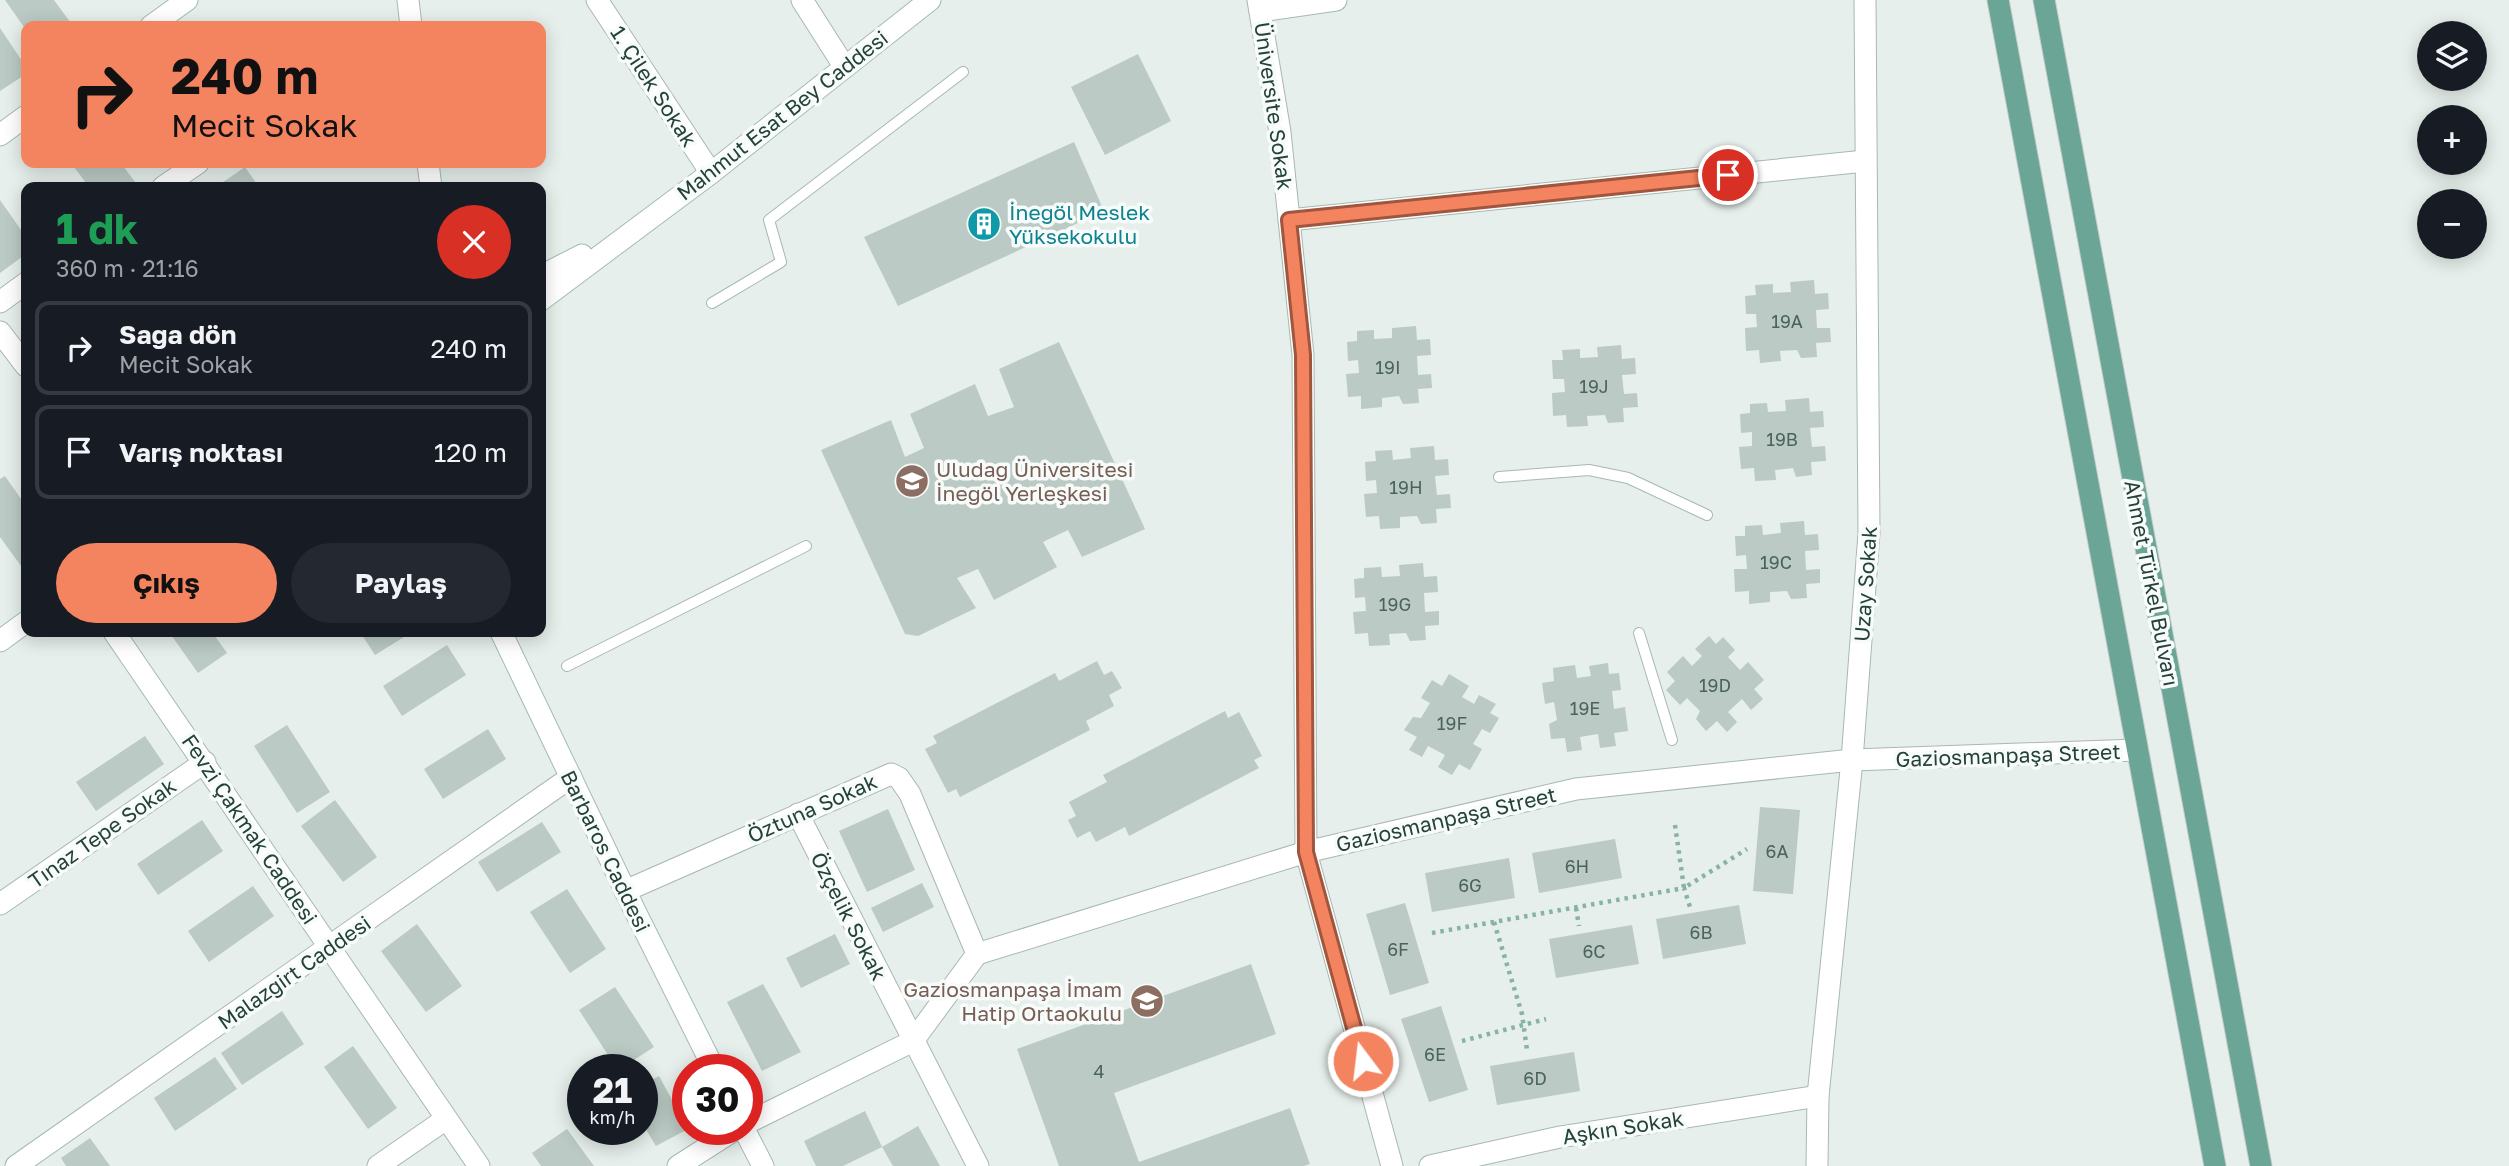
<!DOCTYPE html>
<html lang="tr">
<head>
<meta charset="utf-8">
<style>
  :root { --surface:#171b24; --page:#242831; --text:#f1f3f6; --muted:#9ea1a6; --line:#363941; --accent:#f4845f }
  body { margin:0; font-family:"Golos Text",sans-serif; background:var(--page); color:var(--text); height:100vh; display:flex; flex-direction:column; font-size:26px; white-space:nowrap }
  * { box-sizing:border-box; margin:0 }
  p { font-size:23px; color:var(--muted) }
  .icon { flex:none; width:38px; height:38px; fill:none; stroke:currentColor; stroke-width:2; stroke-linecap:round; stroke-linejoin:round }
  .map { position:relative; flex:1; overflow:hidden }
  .sheet { position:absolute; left:21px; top:182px; width:525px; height:455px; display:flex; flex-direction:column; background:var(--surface); border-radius:14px; box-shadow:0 4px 18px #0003 }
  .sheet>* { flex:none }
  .hud { position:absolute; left:21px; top:21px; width:525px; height:147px; border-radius:14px; box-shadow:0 4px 18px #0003; background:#f4845f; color:#111; overflow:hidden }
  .tools { position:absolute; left:2417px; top:21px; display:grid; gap:14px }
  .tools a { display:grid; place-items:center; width:70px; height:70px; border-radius:50%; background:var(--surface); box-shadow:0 4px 18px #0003; font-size:35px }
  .speed { position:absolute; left:567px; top:1054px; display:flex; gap:14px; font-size:35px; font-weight:700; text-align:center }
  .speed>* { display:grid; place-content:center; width:91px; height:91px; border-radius:50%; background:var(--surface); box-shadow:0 4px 18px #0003; line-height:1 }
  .speed small { font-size:18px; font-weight:400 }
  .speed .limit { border:10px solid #d22; background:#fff; color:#111 }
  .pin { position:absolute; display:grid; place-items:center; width:60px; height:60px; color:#fff; margin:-30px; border:4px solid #fff; border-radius:50%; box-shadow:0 2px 7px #0007 }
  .me { position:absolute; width:77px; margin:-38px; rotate:345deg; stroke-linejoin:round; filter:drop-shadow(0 0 5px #0008) }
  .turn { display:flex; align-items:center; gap:24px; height:147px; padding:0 35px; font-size:32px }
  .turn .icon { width:91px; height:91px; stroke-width:2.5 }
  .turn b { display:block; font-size:49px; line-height:60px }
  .round { display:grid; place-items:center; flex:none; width:74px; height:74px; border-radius:37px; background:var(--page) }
  .head { display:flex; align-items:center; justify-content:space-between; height:119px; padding:0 35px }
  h1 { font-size:42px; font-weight:700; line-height:52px; color:#1e9e55 }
  .cta { display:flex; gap:14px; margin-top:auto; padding:14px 35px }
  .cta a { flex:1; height:80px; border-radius:42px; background:var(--accent); color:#111; font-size:28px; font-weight:700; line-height:80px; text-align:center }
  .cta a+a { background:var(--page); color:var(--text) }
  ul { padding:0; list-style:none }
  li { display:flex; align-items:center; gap:21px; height:94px; margin:0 14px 10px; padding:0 21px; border:4px solid var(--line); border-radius:14px }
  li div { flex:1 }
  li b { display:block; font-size:26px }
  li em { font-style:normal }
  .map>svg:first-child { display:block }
</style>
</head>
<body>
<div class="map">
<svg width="2509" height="1166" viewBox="0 0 2509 1166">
  <rect width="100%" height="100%" fill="#e6efeb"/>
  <g fill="#bbcac4">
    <path d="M 5,0 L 54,0 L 73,26 L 26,26 L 26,30 Z"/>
    <path d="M 0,28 L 26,67 L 26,74 L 0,91 Z"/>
    <path d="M 1138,54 L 1171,121 L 1105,155 L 1071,87 Z"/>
    <path d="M 1074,142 L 1104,211 L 898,306 L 864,237 Z"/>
    <path d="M 71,163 L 121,163 L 138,186 L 89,187 Z"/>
    <path d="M 245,167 L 259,187 L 216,187 Z"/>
    <path d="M 0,200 L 26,237 L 26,254 L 0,273 Z"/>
    <path d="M 1814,280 L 1815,294 L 1828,293 L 1829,309 L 1816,310 L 1817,328 L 1830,328 L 1831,342 L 1816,343 L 1817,357 L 1801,358 L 1797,350 L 1780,351 L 1781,361 L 1760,363 L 1759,350 L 1746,351 L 1745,328 L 1757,327 L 1756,314 L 1746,314 L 1745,296 L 1756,295 L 1755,285 L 1773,284 L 1773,293 L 1791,292 L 1790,282 Z"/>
    <path d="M 1416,326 L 1417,340 L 1430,339 L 1431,355 L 1417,356 L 1418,375 L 1431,374 L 1432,388 L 1418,389 L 1419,403 L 1403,404 L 1399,396 L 1382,398 L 1382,407 L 1361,409 L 1361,396 L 1348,397 L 1346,374 L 1359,373 L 1358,360 L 1348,361 L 1347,342 L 1357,341 L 1357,331 L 1374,330 L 1374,339 L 1392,338 L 1392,328 Z"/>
    <path d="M 1059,342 L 1145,529 L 1082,557 L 1068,530 L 1043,542 L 1057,567 L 994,600 L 978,569 L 957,578 L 976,608 L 918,636 L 905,634 L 821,450 L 891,420 L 905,457 L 924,448 L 910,414 L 975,384 L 988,416 L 1014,407 L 999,369 Z"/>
    <path d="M 1621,345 L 1622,359 L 1635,358 L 1636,374 L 1622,375 L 1624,394 L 1637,393 L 1638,407 L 1623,408 L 1624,422 L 1608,423 L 1605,415 L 1587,416 L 1588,426 L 1567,427 L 1566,415 L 1553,416 L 1552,393 L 1565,392 L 1564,379 L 1553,379 L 1552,360 L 1563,360 L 1562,350 L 1580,349 L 1580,358 L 1598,357 L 1597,347 Z"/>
    <path d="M 1809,398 L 1810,412 L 1823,411 L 1824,427 L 1810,428 L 1812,447 L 1825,446 L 1826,461 L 1811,462 L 1812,475 L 1796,477 L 1793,468 L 1775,470 L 1776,480 L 1755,481 L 1754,468 L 1741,469 L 1739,447 L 1752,446 L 1752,432 L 1741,433 L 1740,414 L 1750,413 L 1750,404 L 1767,403 L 1768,412 L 1786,411 L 1785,400 Z"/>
    <path d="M 1434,446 L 1435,460 L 1448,459 L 1449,475 L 1435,476 L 1437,495 L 1450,494 L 1451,508 L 1436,509 L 1437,523 L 1421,524 L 1417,516 L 1400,517 L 1400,528 L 1380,529 L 1379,516 L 1366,517 L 1364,494 L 1377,493 L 1376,480 L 1366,481 L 1365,462 L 1376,461 L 1375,451 L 1392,450 L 1393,460 L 1411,458 L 1410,448 Z"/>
    <path d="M 5,476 L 26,506 L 26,562 L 21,566 L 0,537 L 0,479 Z"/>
    <path d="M 1804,521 L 1805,535 L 1818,534 L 1819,550 L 1805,551 L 1806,570 L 1820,569 L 1820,583 L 1806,584 L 1807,598 L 1791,599 L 1787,591 L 1770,592 L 1770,602 L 1749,604 L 1749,591 L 1735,592 L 1734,569 L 1747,569 L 1746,555 L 1736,556 L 1735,536 L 1745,536 L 1745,526 L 1762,525 L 1763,535 L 1781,533 L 1780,523 Z"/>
    <path d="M 1423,563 L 1424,577 L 1437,576 L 1438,592 L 1424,593 L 1425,612 L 1439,611 L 1439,625 L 1425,626 L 1426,640 L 1410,641 L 1406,633 L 1389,634 L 1390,645 L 1369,646 L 1368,633 L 1355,634 L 1353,612 L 1366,611 L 1365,597 L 1355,598 L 1354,579 L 1364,578 L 1364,568 L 1381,567 L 1382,577 L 1400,576 L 1399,565 Z"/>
    <path d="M 169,632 L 212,632 L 227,653 L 198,673 Z"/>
    <path d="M 360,632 L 412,632 L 375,655 Z"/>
    <path d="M 1709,636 L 1716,644 L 1723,637 L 1735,650 L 1728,657 L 1740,670 L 1748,662 L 1764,680 L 1754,689 L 1763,699 L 1751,710 L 1742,699 L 1728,712 L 1737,722 L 1727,732 L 1717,721 L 1706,731 L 1696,719 L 1700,711 L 1687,698 L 1680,705 L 1666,690 L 1675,681 L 1667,672 L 1683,656 L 1692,666 L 1702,656 L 1695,649 Z"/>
    <path d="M 447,645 L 466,675 L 402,716 L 383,686 Z"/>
    <path d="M 1097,661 L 1104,675 L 1112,671 L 1122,688 L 1109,695 L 1114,706 L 1086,721 L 1090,730 L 960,797 L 956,789 L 948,793 L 925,749 L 937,743 L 933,736 L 1055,673 L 1059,681 Z"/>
    <path d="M 1608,663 L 1609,674 L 1619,673 L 1621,690 L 1612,691 L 1614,709 L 1625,707 L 1628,731 L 1614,733 L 1616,746 L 1600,748 L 1598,734 L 1580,737 L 1582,750 L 1567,752 L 1565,738 L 1551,739 L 1549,724 L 1557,720 L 1554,702 L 1545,704 L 1542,683 L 1554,681 L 1553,668 L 1575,665 L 1577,678 L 1591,676 L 1589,666 Z"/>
    <path d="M 1449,674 L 1469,686 L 1462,697 L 1474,704 L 1479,695 L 1496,704 L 1490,713 L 1499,718 L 1490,733 L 1482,729 L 1473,744 L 1482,749 L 1470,770 L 1459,764 L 1452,775 L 1438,767 L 1445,755 L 1428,746 L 1422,757 L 1409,750 L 1417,737 L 1404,730 L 1413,717 L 1421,718 L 1430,703 L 1421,698 L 1432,680 L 1442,686 Z"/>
    <path d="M 1225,711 L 1228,718 L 1239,712 L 1262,756 L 1254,760 L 1259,768 L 1129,836 L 1125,827 L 1096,842 L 1090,831 L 1077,838 L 1068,820 L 1076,816 L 1069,802 L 1107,782 L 1103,775 Z"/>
    <path d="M 287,725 L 330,792 L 297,813 L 254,746 Z"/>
    <path d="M 488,729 L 506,759 L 443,799 L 424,769 Z"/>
    <path d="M 145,736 L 164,764 L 96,811 L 76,782 Z"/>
    <path d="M 335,800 L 377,857 L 343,882 L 301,826 Z"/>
    <path d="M 1760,807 L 1800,810 L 1793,894 L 1753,891 Z"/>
    <path d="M 888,809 L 915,870 L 867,892 L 839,831 Z"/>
    <path d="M 202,820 L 223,851 L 158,895 L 137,864 Z"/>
    <path d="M 542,822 L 561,852 L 497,892 L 478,862 Z"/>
    <path d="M 1615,839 L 1622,878 L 1539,893 L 1532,853 Z"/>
    <path d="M 1509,858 L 1515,898 L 1432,912 L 1425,873 Z"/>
    <path d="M 922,883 L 934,907 L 883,932 L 871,908 Z"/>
    <path d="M 253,886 L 274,916 L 209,962 L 188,931 Z"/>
    <path d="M 567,889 L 606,949 L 570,973 L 530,912 Z"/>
    <path d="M 1405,903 L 1429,983 L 1390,995 L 1366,914 Z"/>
    <path d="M 1739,905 L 1746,944 L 1663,959 L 1656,919 Z"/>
    <path d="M 417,924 L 462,986 L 426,1012 L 381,951 Z"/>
    <path d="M 1632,925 L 1639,964 L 1556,978 L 1549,939 Z"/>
    <path d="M 835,934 L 850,964 L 801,988 L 786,958 Z"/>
    <path d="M 1251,964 L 1276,1034 L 1114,1093 L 1139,1162 L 1290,1108 L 1310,1164 L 1304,1166 L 1059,1166 L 1017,1049 Z"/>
    <path d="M 763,984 L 801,1052 L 762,1071 L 727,1002 Z"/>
    <path d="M 615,987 L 654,1047 L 620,1069 L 617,1069 L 579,1010 Z"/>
    <path d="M 1441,1006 L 1468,1090 L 1429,1102 L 1401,1019 Z"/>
    <path d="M 282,1011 L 304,1044 L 242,1085 L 221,1053 Z"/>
    <path d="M 353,1046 L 397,1108 L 368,1129 L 324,1067 Z"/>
    <path d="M 1574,1052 L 1580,1091 L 1497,1105 L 1490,1066 Z"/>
    <path d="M 215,1057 L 237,1089 L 175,1131 L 154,1098 Z"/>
    <path d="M 659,1076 L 688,1129 L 656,1146 L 642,1123 L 642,1085 Z"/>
    <path d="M 865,1111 L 882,1147 L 843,1166 L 816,1166 L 804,1141 Z"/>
    <path d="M 918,1126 L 940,1166 L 893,1166 L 882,1147 Z"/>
    <path d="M 567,1129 L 594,1166 L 541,1166 L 532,1153 Z"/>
    <path d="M 90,1138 L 110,1166 L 66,1166 L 61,1158 Z"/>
  </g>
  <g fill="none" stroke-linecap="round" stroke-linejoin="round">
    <g stroke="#a8b8b2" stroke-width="12">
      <g id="service">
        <path d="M 712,303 L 781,262 L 769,220 L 963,72"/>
        <path d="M 1499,477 L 1589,470 L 1628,478 L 1707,515"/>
        <path d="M 1639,633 L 1672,740"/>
        <path d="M 567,666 L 806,546"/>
      </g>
    </g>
    <g stroke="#a8b8b2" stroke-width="23">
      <g id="minor">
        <path d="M 408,0 L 411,26"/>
        <path d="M 597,0 L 711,173"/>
        <path d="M 802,0 L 844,66"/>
        <path d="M 1258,0 L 1280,132 L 1303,355 L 1306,852 L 1392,1166"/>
        <path d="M 1260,11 L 1336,0"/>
        <path d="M 151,26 L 187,0"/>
        <path d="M 0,135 L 26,116"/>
        <path d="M 428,163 L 431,187"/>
        <path d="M 163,187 L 198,163"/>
        <path d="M 1289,220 L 1865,161"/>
        <path d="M 0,302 L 26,283"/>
        <path d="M 0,332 L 26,366"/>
        <path d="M 798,814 L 978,1166"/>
        <path d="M 625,891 L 891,774 L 899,778 L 910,794 L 977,954"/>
        <path d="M 0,904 L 205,762"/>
        <path d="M 747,1123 L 913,1041 L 977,954 L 1306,852 L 1576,789 L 1852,760 L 2137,750"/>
        <path d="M 378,1166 L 446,1119"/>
        <path d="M 678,1166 L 736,1129"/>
        <path d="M 1430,1166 L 1560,1137 L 1818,1096"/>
        <path d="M 1817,1166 L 1818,1096 L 1852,760 L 1869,533 L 1865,0"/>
      </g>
    </g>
    <g stroke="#a8b8b2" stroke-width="23">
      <g id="tertiary">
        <path d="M 114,632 L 479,1166"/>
        <path d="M 16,1166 L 571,777"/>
      </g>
    </g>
    <g stroke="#a4bbb3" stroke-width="23">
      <g id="secondary">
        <path d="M 541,276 L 582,255"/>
        <path d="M 541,300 L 711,173 L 930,0"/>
        <path d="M 501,632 L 635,911 L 714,1069"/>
        <path d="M 0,641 L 26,622"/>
        <path d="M 744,1129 L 763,1166"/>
      </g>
    </g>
    <g stroke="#c2cac8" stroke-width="23">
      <g id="primary">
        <path d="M 1998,0 L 2215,1166"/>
        <path d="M 2044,0 L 2261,1166"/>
      </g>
    </g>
    <g stroke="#86b3a5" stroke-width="4.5" stroke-dasharray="3.5 5" stroke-linecap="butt">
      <path d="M 1675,825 L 1684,888 L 1747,849"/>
      <path d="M 1576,908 L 1579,926"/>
      <path d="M 1494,922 L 1522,1014 L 1527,1050"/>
      <path d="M 1432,933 L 1684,888 L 1690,907"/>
      <path d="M 1462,1041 L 1546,1019"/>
    </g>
    <use href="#service" stroke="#fff" stroke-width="10"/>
    <use href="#minor" stroke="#fff" stroke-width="21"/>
    <use href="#tertiary" stroke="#fff" stroke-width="21"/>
    <use href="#secondary" stroke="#fff" stroke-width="21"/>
    <use href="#primary" stroke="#6aa596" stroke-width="21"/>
  </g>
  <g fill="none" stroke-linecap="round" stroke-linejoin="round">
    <g stroke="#9f563e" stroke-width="18">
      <path id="route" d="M 1363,1061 L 1306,852 L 1303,355 L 1289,220 L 1728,175"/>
    </g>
    <use href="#route" stroke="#f4845f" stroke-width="12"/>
  </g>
  <defs>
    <g id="building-disc" transform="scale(1.75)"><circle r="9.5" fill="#0f9aa8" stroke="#f7fbf9"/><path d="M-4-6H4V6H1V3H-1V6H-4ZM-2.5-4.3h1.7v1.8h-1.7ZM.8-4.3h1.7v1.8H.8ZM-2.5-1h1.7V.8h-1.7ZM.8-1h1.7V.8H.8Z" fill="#fff"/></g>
    <g id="university-disc" transform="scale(1.75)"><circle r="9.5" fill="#8d6e63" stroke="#f7fbf9"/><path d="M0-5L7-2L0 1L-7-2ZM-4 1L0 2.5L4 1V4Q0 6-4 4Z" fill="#fff"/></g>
    <g id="school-disc" transform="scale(1.75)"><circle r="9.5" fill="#8d6e63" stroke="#f7fbf9"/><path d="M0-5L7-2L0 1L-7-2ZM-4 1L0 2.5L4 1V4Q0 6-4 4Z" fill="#fff"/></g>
  </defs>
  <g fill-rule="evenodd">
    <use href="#building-disc" x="984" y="224"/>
    <use href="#university-disc" x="912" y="481"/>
    <use href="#school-disc" x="1147" y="1001"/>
  </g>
  <g text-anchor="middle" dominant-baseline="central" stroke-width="7" stroke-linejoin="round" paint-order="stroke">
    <g font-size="18" fill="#4a645c">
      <text x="1787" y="321">19A</text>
      <text x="1388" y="367">19I</text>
      <text x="1594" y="386">19J</text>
      <text x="1782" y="439">19B</text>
      <text x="1406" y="487">19H</text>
      <text x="1776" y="562">19C</text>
      <text x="1395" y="604">19G</text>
      <text x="1715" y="685">19D</text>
      <text x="1585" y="708">19E</text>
      <text x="1452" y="723">19F</text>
      <text x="1777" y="851">6A</text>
      <text x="1577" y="866">6H</text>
      <text x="1470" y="885">6G</text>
      <text x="1701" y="932">6B</text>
      <text x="1398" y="949">6F</text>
      <text x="1594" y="951">6C</text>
      <text x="1435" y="1054">6E</text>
      <text x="1099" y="1071">4</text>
      <text x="1535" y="1078">6D</text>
    </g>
    <g font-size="21" fill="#24423a" stroke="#f7fbf9">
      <text transform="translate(654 86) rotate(57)">1. Çilek Sokak</text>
      <text transform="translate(1274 106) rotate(82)">Üniversite Sokak</text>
      <text transform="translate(782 115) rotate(-38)">Mahmut Esat Bey Caddesi</text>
      <text transform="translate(2152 583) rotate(79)">Ahmet Türkel Bulvarı</text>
      <text transform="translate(1865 584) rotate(-86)">Uzay Sokak</text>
      <text transform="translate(2008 755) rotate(-2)">Gaziosmanpaşa Street</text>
      <text transform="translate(812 808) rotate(-24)">Öztuna Sokak</text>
      <text transform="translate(1446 819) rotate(-13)">Gaziosmanpaşa Street</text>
      <text transform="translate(250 829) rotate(56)">Fevzi Çakmak Caddesi</text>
      <text transform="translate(102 833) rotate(-35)">Tınaz Tepe Sokak</text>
      <text transform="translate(606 851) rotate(64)">Barbaros Caddesi</text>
      <text transform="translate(849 916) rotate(63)">Özçelik Sokak</text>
      <text transform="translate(294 972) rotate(-35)">Malazgirt Caddesi</text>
      <text transform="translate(1623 1127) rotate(-9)">Aşkın Sokak</text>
    </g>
    <g font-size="21" fill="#0d838f" stroke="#f7fbf9" text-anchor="start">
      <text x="1009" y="212">İnegöl Meslek<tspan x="1009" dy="24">Yüksekokulu</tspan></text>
    </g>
    <g font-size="21" fill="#785e54" stroke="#f7fbf9" text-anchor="start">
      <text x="936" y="469">Uludağ Üniversitesi<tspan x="936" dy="24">İnegöl Yerleşkesi</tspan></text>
      <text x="1122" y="989" text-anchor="end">Gaziosmanpaşa İmam<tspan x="1122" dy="24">Hatip Ortaokulu</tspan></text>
    </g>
  </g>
</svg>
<div class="tools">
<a><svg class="icon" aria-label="layers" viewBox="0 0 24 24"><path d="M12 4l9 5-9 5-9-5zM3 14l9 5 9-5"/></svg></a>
<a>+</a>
<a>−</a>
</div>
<div class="speed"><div>21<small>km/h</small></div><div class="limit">30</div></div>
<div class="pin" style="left:1728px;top:175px;background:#d93025"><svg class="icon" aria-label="arrive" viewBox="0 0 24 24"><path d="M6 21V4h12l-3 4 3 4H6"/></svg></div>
<svg class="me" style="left:1363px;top:1061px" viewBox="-20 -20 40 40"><circle r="17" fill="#f4845f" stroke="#fff" stroke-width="3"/><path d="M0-11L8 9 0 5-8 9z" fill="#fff"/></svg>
<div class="hud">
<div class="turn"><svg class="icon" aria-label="right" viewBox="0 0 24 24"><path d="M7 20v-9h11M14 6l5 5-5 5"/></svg><div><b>240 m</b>Mecit Sokak</div></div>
</div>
<section class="sheet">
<div class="head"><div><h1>1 dk</h1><p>360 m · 21:16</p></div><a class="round" style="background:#d93025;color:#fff"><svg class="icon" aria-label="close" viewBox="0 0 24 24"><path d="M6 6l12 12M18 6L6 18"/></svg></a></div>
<ul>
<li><svg class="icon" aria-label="right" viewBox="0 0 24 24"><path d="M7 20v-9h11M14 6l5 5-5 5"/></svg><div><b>Sağa dön</b><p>Mecit Sokak</p></div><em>240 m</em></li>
<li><svg class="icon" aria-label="arrive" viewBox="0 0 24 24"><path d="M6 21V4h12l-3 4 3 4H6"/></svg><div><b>Varış noktası</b></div><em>120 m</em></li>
</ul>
<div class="cta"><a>Çıkış</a><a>Paylaş</a></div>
</section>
</div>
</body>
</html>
